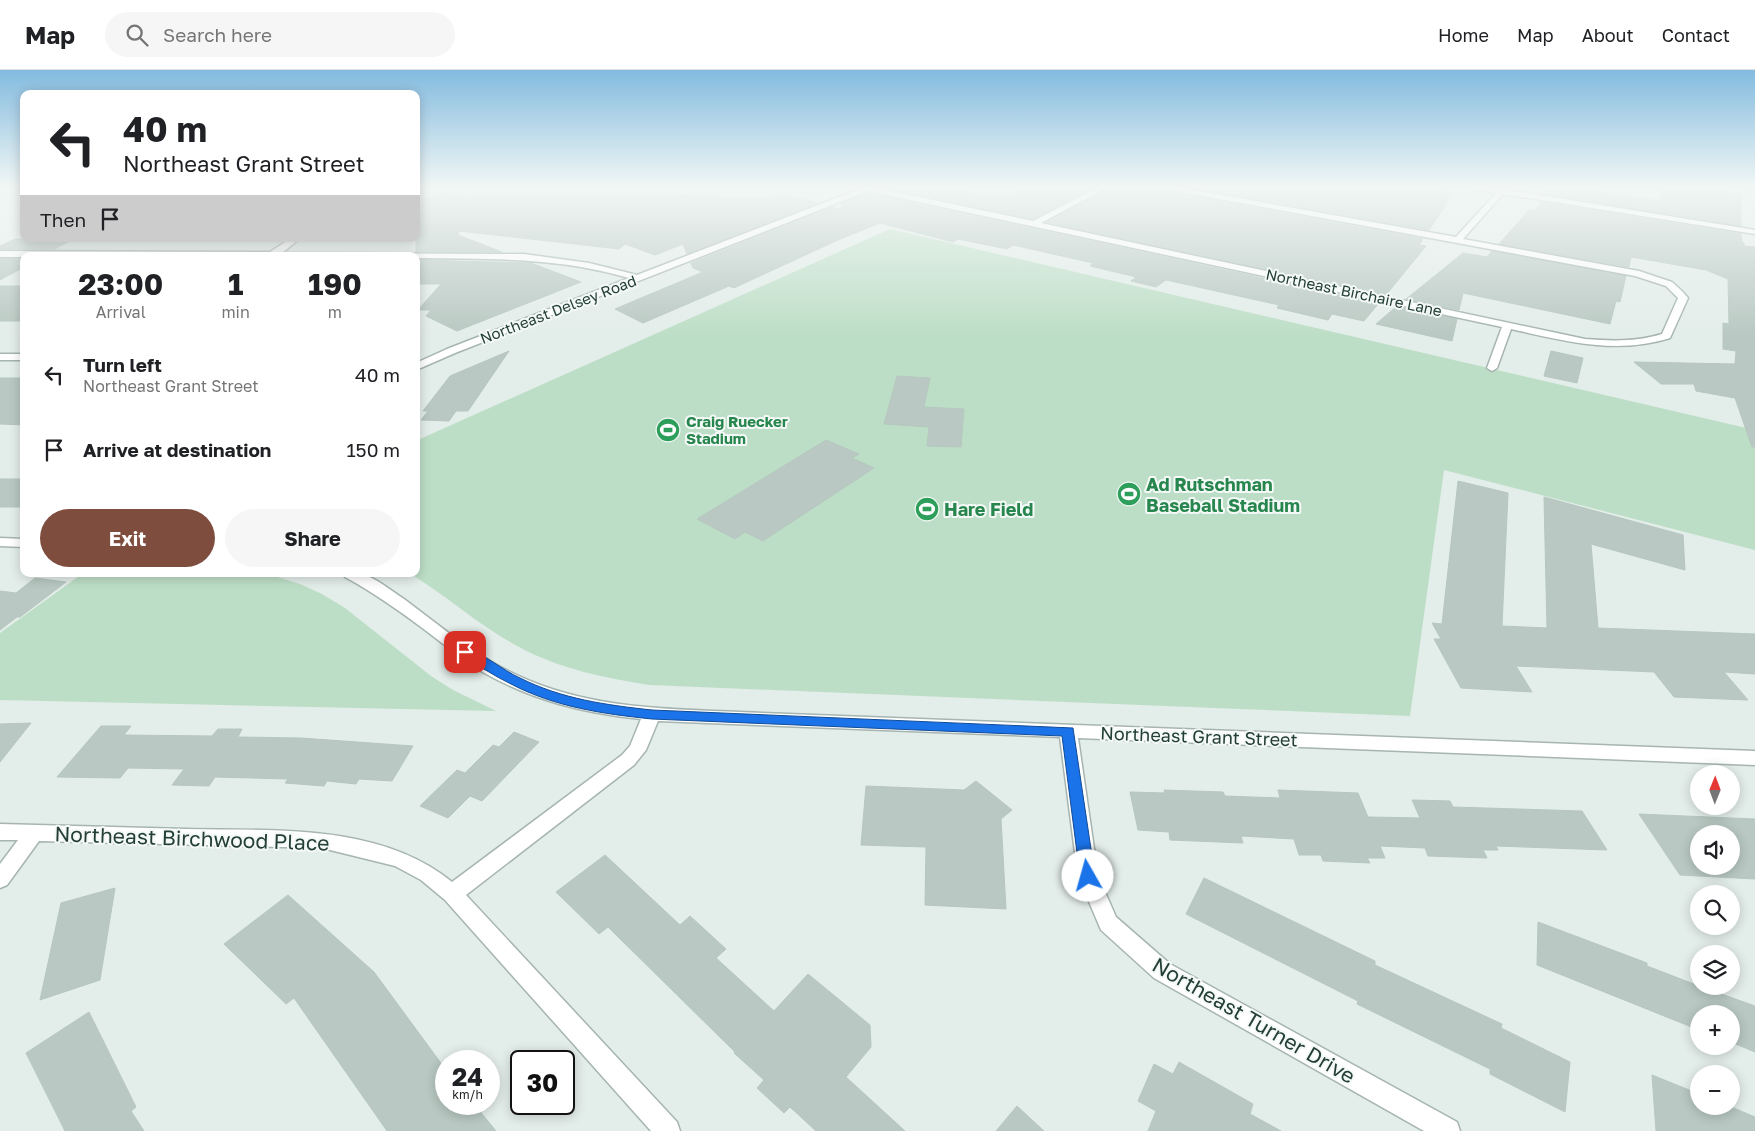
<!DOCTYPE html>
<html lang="en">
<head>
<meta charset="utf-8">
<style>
  :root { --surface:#fff; --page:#f6f6f6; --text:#202124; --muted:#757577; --line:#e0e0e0; --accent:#7e4d3e }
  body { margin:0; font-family:"Golos Text",sans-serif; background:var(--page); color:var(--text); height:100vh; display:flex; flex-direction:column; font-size:19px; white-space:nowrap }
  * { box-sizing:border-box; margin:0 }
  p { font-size:16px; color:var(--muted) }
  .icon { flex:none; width:28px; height:28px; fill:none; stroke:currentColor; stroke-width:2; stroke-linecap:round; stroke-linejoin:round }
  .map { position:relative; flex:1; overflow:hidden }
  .sheet { position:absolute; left:20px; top:182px; width:400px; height:325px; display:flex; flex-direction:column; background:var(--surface); border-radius:10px; box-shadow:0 2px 12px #0003 }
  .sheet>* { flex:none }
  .banner { position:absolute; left:20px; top:20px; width:400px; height:152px; border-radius:10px; box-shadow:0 2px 12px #0003; background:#fff; color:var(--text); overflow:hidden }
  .needle { width:32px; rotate:1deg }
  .buttons { position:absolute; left:1690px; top:695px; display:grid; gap:10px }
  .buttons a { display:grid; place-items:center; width:50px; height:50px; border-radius:50%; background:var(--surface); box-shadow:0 2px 12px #0003; font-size:25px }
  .speed { position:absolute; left:435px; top:980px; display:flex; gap:10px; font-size:25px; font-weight:700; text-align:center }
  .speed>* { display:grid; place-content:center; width:65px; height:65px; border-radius:50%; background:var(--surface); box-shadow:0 2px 12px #0003; line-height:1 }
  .speed small { font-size:12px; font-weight:400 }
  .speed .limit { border:2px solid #111; border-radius:8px; background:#fff; color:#111 }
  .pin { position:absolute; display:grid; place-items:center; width:42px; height:42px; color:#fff; margin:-21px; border-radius:10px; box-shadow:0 2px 8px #0006 }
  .me { position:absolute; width:55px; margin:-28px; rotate:353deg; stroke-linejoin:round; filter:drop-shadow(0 0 4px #0008) }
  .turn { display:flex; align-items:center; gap:18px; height:105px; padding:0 20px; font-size:22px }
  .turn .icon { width:65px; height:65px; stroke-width:2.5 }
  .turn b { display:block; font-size:35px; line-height:42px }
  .then { display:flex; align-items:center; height:48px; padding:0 20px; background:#0003; gap:10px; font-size:19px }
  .eta { display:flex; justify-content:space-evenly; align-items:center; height:85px; text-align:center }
  .eta b { font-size:30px; font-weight:700; line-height:35px }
  .button { display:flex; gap:10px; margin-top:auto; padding:10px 20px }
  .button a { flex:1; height:58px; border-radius:30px; background:var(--accent); color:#fff; font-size:20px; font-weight:700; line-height:58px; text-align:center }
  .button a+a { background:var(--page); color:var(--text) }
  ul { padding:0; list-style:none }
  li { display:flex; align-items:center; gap:15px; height:75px; padding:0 20px }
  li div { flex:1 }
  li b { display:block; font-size:19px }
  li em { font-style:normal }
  header { display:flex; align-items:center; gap:30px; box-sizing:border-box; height:70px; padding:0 25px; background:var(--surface); border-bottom:1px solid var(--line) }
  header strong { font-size:24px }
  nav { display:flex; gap:28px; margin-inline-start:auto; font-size:18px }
  .search { width:350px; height:45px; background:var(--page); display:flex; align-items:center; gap:12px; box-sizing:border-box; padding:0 18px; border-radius:28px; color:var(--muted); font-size:19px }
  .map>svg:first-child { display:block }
</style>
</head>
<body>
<header>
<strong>Map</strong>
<div class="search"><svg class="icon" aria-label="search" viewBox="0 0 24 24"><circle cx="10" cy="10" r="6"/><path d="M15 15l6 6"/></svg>Search here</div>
<nav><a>Home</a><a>Map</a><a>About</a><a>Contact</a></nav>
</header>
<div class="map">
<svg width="1755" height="1061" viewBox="0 0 1755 1061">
  <rect width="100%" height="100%" fill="#e3ede9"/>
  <g fill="#bddec6">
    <path d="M 890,159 L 1755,360 L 1755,480 L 1444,400 L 1410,646 L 650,615 C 605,608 560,599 519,577 C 481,557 448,527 411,504 L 416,504 L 416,369 L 420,369 Z"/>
    <path d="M 82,504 L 268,504 L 300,514 L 322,524 L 345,538 L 431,606 L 453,620 L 496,641 L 0,630 L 0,563 Z"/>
  </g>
  <g fill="#b9c8c2" stroke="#b6c7c0" fill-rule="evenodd">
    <path d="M 884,118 L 947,118 L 982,125 L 994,123 L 1003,125 L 1011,125 L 1026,118 L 1093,118 L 1033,149 Z"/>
    <path d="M 1108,118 L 1165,118 L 1171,122 L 1423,169 L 1419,175 L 1426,176 L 1386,225 L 1046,152 Z"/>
    <path d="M 1191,118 L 1418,118 L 1453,124 L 1429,160 Z"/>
    <path d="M 1546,118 L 1574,118 L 1660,131 L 1662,118 L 1702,118 L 1741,124 L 1741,156 L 1543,124 Z"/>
    <path d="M 446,122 L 468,128 L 471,125 L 487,124 L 632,124 L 715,125 L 714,127 L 733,127 L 732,128 L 767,128 L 785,124 L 818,133 L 687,184 L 683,174 L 655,185 L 625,174 L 619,179 L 459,161 L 458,165 L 502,182 L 416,182 L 416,131 Z"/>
    <path d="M 868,123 L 1379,233 L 1364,251 L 1332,244 L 1328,250 L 1277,238 L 1279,235 L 1166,210 L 1156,217 L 1131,211 L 1136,207 L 1090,196 L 1093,193 L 1013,175 L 1007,179 L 958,169 L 953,172 L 880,153 L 838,170 L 734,218 L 729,216 L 643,253 L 615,239 L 703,202 L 693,198 L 691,193 L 832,137 L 841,140 L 842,133 Z"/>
    <path d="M 1540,132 L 1741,164 L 1742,172 L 1744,173 L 1744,176 L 1755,177 L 1755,377 L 1752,377 L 1735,328 L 1696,321 L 1694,314 L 1661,314 L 1634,292 L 1735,294 L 1736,281 L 1723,279 L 1723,253 L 1729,254 L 1728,209 L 1706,200 L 1631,187 L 1629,197 L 1499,174 L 1530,139 L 1536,140 Z"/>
    <path d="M 15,169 L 73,169 L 55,179 L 0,179 L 0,176 Z"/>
    <path d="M 1492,181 L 1626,206 L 1620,232 L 1616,231 L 1610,254 L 1463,223 L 1459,240 L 1406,229 L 1463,183 L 1487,187 Z"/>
    <path d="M 0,189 L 24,189 L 24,197 L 0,210 Z"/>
    <path d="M 416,190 L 531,193 L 581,212 L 457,261 L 426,246 L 431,240 L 418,240 L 441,214 L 416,214 Z"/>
    <rect x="0" y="216" width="24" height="35"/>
    <path d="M 1397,236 L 1457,249 L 1452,271 L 1376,254 Z"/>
    <path d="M 509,281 L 468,341 L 456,341 L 449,351 L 421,350 L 428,341 L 423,341 L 450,306 Z"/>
    <path d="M 1551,281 L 1583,288 L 1577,313 L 1544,306 Z"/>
    <path d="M 897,306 L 930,308 L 924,337 L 964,339 L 961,377 L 927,376 L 929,357 L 884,354 Z"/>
    <path d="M 0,308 L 24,308 L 24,355 L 0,354 Z"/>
    <path d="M 826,370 L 859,384 L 852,388 L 874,398 L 763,471 L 745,462 L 735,469 L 697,449 Z"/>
    <rect x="0" y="409" width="24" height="28"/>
    <path d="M 1458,411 L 1508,423 L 1502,556 L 1547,558 L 1544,427 L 1683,465 L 1685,500 L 1591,474 L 1598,558 L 1755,564 L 1755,604 L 1724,602 L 1748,630 L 1674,627 L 1654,602 L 1516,596 L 1532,622 L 1461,618 L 1434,569 L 1441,569 L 1432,553 L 1442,554 Z"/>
    <path d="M 35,508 L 66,512 L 20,547 L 17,547 L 0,560 L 0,521 L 16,523 Z"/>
    <path d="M 31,653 L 0,692 L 0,654 Z"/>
    <path d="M 101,656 L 131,656 L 124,665 L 212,666 L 218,659 L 242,659 L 238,667 L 301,668 L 413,676 L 392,711 L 359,709 L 356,714 L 327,711 L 324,716 L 285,713 L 288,709 L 215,707 L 209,716 L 172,715 L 184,699 L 128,698 L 120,708 L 57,707 Z"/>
    <path d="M 514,662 L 539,672 L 482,731 L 470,726 L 448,748 L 420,736 L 457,700 L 465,703 L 493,675 L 499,677 Z"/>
    <path d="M 976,711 L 1012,740 L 1001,749 L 1006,839 L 925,835 L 926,777 L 861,775 L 866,716 L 964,720 Z"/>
    <path d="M 1164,720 L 1223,722 L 1225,726 L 1280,728 L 1278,720 L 1358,723 L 1368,747 L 1420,748 L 1412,730 L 1450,731 L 1453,737 L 1582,741 L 1607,780 L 1496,776 L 1498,780 L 1483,780 L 1487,788 L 1428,786 L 1425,778 L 1380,776 L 1385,788 L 1367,788 L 1370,793 L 1323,791 L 1321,785 L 1299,785 L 1294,769 L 1241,766 L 1243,773 L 1170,770 L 1169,762 L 1138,760 L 1130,722 L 1165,723 Z"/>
    <path d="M 1639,744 L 1755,749 L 1755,809 L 1680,805 ZM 1699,764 L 1731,764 L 1731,796 L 1699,796 Z"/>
    <path d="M 605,785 L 680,855 L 690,846 L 726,879 L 716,888 L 774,941 L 808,904 L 870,955 L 871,977 L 846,1007 L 905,1061 L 816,1061 L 790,1037 L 784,1043 L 757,1018 L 764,1010 L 734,983 L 735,982 L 608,857 L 599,864 L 556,822 Z"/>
    <path d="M 1204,808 L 1375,891 L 1375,895 L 1502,954 L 1501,958 L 1570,992 L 1565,1042 L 1490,1004 L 1490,999 L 1357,934 L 1358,931 L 1186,844 Z"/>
    <path d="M 115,818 L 100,910 L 40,930 L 61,833 Z"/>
    <path d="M 288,825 L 374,902 L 446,1000 L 446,1034 L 474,1034 L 496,1061 L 387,1061 L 294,928 L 286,934 L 224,874 Z"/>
    <path d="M 1538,852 L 1647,893 L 1647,896 L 1699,916 L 1755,936 L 1755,982 L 1731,972 L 1731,944 L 1699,944 L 1699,960 L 1537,895 Z"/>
    <path d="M 89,942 L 136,1037 L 131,1041 L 144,1061 L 65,1061 L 26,983 Z"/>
    <path d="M 1179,992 L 1253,1034 L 1250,1044 L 1281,1061 L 1148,1061 L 1156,1041 L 1138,1031 L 1154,994 L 1173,1004 Z"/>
    <path d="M 1652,1005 L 1699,1024 L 1699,1036 L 1729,1036 L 1755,1047 L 1755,1061 L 1656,1061 Z"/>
    <path d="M 1017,1036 L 1044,1061 L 996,1061 Z"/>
  </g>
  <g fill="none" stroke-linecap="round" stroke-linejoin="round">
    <g stroke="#a6b5b0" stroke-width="3">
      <g id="minor">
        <path d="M 862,118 L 876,118 L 1033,151 L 1097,118 L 1106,118 L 1041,153 L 1585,269 C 1611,271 1636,272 1662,264 L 1678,228 L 1666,216 L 1635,206 L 1171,120 L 1167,118 L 1182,118 L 1456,167 L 1496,123 L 1476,120 L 1475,118 L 1502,119 L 1755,160 L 1755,164 L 1503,124 L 1463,169 L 1639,201 L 1672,212 L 1682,221 L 1688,228 L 1670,268 C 1616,285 1565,271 1511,259 L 1497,298 L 1492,301 L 1487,298 L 1502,257 L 868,121 L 455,283 L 416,300 L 416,293 L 447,279 L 629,208 C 559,187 488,189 416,188 L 416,186 L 0,187 L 0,181 L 270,182 L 290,169 L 299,169 L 282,183 L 524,184 L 589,193 L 637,205 Z"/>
        <path d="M 1749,118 L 1755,118 L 1755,120 L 1750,120 Z"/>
        <rect x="0" y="284" width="24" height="6"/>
        <path d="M 0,468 L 24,469 L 24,477 L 0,476 Z"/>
        <path d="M 343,504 C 348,504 356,503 361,504 C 377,508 391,521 404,529 C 432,550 460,573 490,591 C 575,642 666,638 762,643 L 1755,681 L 1755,695 L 1078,668 L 1098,806 L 1116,847 L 1170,894 L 1457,1052 L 1460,1061 L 1424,1061 L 1154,908 L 1101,860 L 1078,806 L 1060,667 L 658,651 L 646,680 L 634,695 L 466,825 L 677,1052 L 680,1061 L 651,1061 L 445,830 L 421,810 L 395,796 L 322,778 L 39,771 L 7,815 L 0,818 L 0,794 L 18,770 L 0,770 L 0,754 C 62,756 124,757 186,759 C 275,761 380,753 452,812 L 622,685 L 630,676 L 641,649 C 582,643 531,630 479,600 C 466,592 455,582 442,573 C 411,549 380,526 345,507 Z"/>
      </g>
    </g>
    <use href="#minor" fill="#fff" fill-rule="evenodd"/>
  </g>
  <linearGradient id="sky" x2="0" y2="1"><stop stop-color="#83bbdf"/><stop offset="0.44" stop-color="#f2f7f5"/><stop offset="1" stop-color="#f2f7f5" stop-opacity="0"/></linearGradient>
  <rect width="1755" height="266" fill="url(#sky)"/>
  <path fill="#1a73e8" stroke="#114b97" d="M 465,578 C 485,584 502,600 520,608 C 562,629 606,635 652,640 L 1073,658 L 1095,806 L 1093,811 L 1088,813 L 1082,811 L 1080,806 L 1062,666 L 652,649 C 603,644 555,637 511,614 C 494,606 478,595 461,585 L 459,582 L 461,579 Z"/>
  <defs>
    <g id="stadium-disc" transform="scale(1.25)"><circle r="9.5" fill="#2e9e5b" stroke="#f4f9f7"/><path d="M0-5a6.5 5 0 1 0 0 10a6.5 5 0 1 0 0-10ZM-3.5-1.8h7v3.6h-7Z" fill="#fff"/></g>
  </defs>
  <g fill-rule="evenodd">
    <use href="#stadium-disc" x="668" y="360"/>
    <use href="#stadium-disc" x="1129" y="424"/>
    <use href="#stadium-disc" x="927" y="439"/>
  </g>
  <g text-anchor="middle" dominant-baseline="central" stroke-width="4" stroke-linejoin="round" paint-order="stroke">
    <g font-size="15" fill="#233f37" stroke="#f4f9f7">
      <text transform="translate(1354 222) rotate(12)">Northeast Birchaire Lane</text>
      <text transform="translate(558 239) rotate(-21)">Northeast Delsey Road</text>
    </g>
    <g font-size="15" font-weight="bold" fill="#27864d" stroke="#f4f9f7" text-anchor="start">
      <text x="686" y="351">Craig Ruecker<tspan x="686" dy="17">Stadium</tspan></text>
    </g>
    <g font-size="18" font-weight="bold" fill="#27864d" stroke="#f4f9f7" text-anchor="start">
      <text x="1146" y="414">Ad Rutschman<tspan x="1146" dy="21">Baseball Stadium</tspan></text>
      <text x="944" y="439">Hare Field</text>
    </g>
    <g font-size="18" fill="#233f37" stroke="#f4f9f7">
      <text transform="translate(1199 666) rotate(2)">Northeast Grant Street</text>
    </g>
    <g font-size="21" fill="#233f37" stroke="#f4f9f7">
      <text transform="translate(192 768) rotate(2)">Northeast Birchwood Place</text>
      <text transform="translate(1254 950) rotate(30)">Northeast Turner Drive</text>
    </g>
  </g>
</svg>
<div class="buttons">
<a><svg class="needle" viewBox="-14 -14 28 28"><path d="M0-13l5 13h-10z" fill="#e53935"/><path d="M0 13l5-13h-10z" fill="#757577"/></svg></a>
<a><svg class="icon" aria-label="sound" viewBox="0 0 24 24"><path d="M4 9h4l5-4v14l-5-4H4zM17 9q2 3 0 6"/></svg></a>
<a><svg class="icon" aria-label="search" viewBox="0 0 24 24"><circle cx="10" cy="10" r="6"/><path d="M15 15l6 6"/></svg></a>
<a><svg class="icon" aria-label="layers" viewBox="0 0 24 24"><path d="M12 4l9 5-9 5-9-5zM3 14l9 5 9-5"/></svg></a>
<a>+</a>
<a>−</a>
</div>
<div class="speed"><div>24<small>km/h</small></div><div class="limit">30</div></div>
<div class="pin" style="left:465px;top:582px;background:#d93025"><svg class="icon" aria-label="arrive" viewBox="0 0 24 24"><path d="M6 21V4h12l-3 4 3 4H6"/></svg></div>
<svg class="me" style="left:1088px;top:806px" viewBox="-20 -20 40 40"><circle r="19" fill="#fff"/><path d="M0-13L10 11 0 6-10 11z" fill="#1a73e8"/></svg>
<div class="banner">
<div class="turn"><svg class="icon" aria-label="left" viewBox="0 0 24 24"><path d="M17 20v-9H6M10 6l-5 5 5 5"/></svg><div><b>40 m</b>Northeast Grant Street</div></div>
<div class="then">Then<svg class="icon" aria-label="arrive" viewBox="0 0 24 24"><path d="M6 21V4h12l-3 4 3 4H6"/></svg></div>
</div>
<section class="sheet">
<div class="eta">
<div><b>23:00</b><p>Arrival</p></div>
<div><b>1</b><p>min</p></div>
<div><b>190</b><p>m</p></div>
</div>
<ul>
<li><svg class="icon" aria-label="left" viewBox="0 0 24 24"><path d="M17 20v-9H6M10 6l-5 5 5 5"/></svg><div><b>Turn left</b><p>Northeast Grant Street</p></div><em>40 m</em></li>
<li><svg class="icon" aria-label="arrive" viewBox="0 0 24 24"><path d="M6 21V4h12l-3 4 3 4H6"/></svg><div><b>Arrive at destination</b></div><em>150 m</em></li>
</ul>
<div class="button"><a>Exit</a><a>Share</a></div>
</section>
</div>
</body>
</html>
